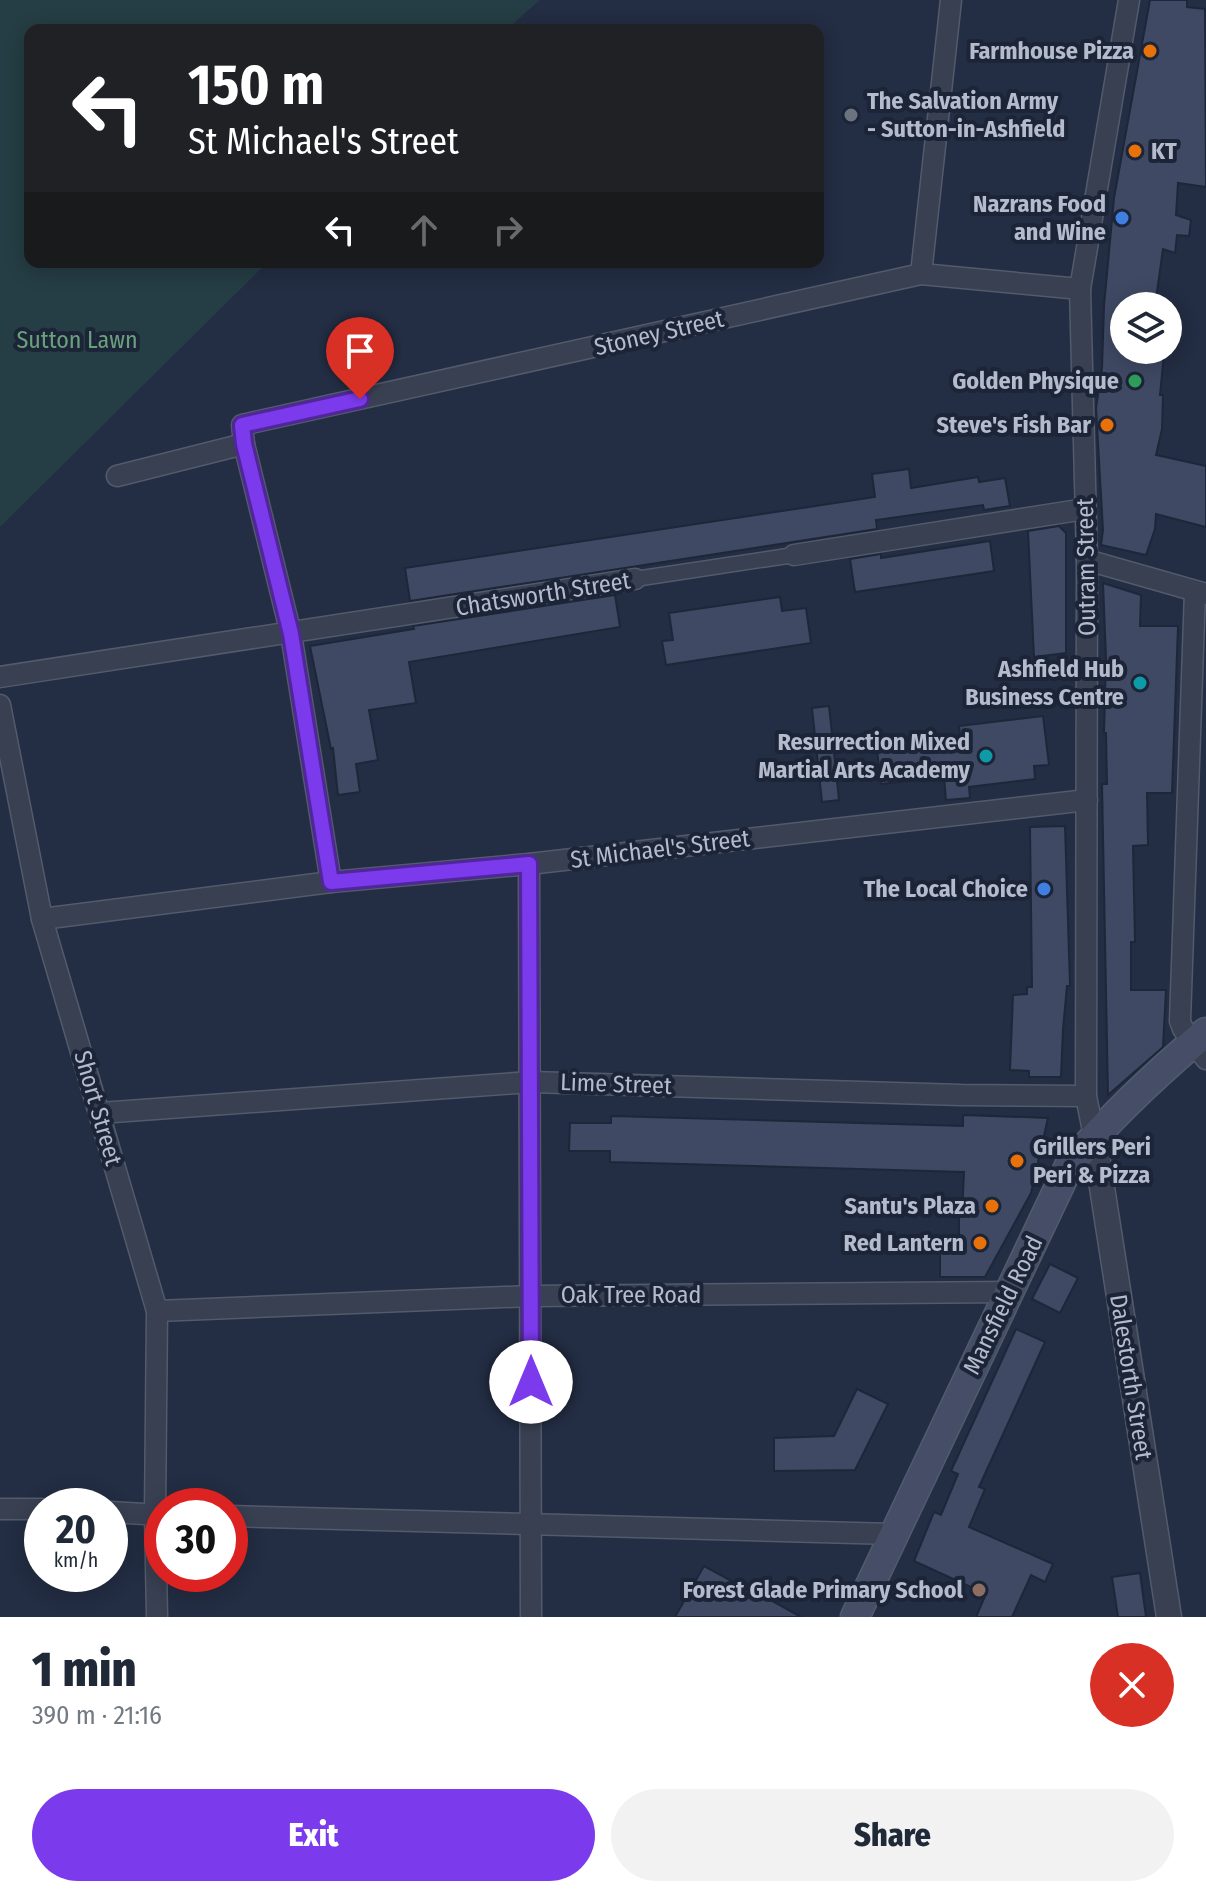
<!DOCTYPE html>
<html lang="en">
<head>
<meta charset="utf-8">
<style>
  :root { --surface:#fff; --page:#f2f2f3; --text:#1f2937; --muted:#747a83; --accent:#7c3aed }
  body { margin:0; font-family:"Fira Sans Condensed",sans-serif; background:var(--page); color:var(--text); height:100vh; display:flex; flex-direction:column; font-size:30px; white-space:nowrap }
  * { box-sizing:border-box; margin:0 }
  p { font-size:26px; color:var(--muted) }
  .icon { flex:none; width:44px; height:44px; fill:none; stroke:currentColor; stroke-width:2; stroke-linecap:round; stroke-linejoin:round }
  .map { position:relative; height:1617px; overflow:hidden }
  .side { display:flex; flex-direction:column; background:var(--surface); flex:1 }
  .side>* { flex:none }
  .banner { position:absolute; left:24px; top:24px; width:800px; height:244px; border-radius:16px; box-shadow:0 4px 20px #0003; background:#202124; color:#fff; overflow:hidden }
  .fabs { position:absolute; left:1110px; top:292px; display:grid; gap:16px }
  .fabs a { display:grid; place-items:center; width:72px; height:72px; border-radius:50%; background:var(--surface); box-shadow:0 4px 20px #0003; font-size:40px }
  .speed { position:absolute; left:24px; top:1488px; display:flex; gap:16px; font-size:40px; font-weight:700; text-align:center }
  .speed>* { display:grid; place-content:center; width:104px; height:104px; border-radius:50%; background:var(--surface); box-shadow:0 4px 20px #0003; line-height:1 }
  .speed small { font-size:20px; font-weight:400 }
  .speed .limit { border:12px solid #d22; background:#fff; color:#111 }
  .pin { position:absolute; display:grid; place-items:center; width:68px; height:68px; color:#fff; margin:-82px -34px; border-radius:50% 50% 50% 0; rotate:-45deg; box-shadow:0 0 8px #0007 }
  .pin .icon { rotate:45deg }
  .me { position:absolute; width:88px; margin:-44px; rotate:0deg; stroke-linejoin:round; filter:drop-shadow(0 0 6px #0008) }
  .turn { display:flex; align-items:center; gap:28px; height:168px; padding:0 32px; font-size:36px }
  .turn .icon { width:104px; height:104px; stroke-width:2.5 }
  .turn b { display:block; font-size:56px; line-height:68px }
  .lanes { display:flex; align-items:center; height:76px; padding:0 32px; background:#0003; justify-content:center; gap:40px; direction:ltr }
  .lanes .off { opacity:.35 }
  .round { display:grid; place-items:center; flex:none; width:84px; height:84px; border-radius:42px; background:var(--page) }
  .overview { display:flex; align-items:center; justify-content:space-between; height:136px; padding:0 32px }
  h1 { font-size:48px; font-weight:800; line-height:60px }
  .action { display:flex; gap:16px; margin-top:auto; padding:16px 32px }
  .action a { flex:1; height:92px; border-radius:48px; background:var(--accent); color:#fff; font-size:32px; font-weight:800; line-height:92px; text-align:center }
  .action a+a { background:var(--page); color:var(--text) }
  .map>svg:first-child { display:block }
</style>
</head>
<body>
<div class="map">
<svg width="1206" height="1617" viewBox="0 0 1206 1617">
  <rect width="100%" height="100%" fill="#232d43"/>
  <path fill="#253d44" d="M 0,0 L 540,0 L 506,30 L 30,30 L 30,262 L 268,262 L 0,527 Z"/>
  <g fill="#3f4963" stroke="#1e2739" stroke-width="2">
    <path d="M 1150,0 L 1187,0 L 1187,7 L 1205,9 L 1206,187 L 1178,183 L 1176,215 L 1191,220 L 1189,236 L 1177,235 L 1175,253 L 1163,249 L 1155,306 L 1124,306 L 1124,350 L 1164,354 L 1160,395 L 1163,395 L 1162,429 L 1156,455 L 1206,466 L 1206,527 L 1156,514 L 1155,529 L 1146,555 L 1101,545 L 1103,530 L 1096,408 L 1102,368 L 1104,306 L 1114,198 Z"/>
    <path d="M 909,469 L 911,488 L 978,477 L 979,482 L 1005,478 L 1010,506 L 984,510 L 983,505 L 876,520 L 877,529 L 410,601 L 405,568 L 875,497 L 872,474 Z"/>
    <path d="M 1059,526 L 1066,533 L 1066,653 L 1034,657 L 1028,531 Z"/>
    <path d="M 990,541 L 994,571 L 855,592 L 850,559 L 881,554 L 881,558 Z"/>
    <path d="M 1103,583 L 1141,595 L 1140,626 L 1178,626 L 1172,793 L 1147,793 L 1148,845 L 1133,846 L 1135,942 L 1131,942 L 1131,990 L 1166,990 L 1163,1047 L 1108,1095 L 1102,784 L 1107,784 L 1106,733 L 1104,733 L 1106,658 Z"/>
    <path d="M 615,595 L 620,627 L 409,662 L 416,703 L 369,710 L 378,760 L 356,764 L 360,792 L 338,795 L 333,748 L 331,749 L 310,646 L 414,629 L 413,626 Z"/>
    <path d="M 780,597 L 782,611 L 806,608 L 811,643 L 666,665 L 662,641 L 673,640 L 669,613 Z"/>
    <path d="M 829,706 L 839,800 L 822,802 L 812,708 Z"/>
    <path d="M 1043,716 L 1049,765 L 1034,766 L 1035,779 L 969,787 L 970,798 L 946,800 L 944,777 L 881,784 L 877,750 L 961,743 L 959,726 Z"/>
    <path d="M 1065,826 L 1070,986 L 1067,986 L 1063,1029 L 1061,1077 L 1029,1077 L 1029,1071 L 1010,1070 L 1013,995 L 1027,994 L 1027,987 L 1032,987 L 1030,827 Z"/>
    <path d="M 963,1115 L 1048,1118 L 1031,1193 L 985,1277 L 940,1277 L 940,1250 L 959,1249 L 959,1214 L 962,1214 L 964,1172 L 610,1162 L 610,1151 L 569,1151 L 570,1123 L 611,1123 L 611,1116 L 963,1126 Z"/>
    <path d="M 1050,1264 L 1078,1278 L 1060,1313 L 1032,1299 Z"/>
    <path d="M 1016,1329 L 1045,1342 L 979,1487 L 985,1489 L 969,1527 L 1053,1564 L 1045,1582 L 1031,1575 L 1012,1617 L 976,1617 L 986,1594 L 914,1561 L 934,1512 L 941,1515 L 958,1474 L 951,1471 Z"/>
    <path d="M 857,1389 L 888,1404 L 855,1470 L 774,1471 L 774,1438 L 834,1436 Z"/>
    <path d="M 704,1566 L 748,1590 L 749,1588 L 801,1617 L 675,1617 Z"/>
    <path d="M 1140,1573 L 1146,1617 L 1118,1617 L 1112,1577 Z"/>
  </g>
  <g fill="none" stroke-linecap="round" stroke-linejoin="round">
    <g stroke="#525b6c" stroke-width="17">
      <path id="pedestrian" d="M 635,579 L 794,555"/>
    </g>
    <g stroke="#525b6c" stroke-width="23">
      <g id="minor">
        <path d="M 921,274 L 951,0"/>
        <path d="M 117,476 L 244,444"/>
        <path d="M 794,555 L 1085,509"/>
        <path d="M 1087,560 L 1206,594"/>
        <path d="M 1195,591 L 1180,1021 L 1183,1029 L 1206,1059"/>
        <path d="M 0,677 L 635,579"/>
        <path d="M 0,705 L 42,919 L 157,1311 L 155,1514 L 157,1617"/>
        <path d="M 529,864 L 531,1617"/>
        <path d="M 331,882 L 291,634 L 244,444 L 242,425 L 921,274 L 1080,289"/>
        <path d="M 42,919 L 331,882 L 529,864 L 1087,800"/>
        <path d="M 100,1113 L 531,1082 L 961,1095 L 1086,1096"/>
        <path d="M 1094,1136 L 1086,1096 L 1087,560 L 1080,289 L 1129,0"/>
        <path d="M 157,1311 L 531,1296 L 1009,1292"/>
        <path d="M 0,1509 L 42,1509"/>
        <path d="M 110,1512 L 162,1515"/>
        <path d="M 230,1516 L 893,1534"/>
      </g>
    </g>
    <g stroke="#525b6c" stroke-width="27">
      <path id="tertiary" d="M 1094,1136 L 1169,1617"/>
    </g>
    <g stroke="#525b6c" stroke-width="31">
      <path id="secondary" d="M 855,1617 L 1069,1166 C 1110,1117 1157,1073 1206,1032"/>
    </g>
    <use href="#pedestrian" stroke="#384052" stroke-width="14"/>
    <use href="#minor" stroke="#384052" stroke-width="20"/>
    <use href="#tertiary" stroke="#384052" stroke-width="24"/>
    <use href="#secondary" stroke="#454e66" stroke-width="28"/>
  </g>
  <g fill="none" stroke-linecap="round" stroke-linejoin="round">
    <g stroke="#51269a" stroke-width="20">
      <path id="route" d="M 360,399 L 242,425 L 244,444 L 291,634 L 331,882 L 529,864 L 531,1382"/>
    </g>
    <use href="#route" stroke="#7c3aed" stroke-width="14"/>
  </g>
  <g fill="#e8710a" stroke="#1c2537" stroke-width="3">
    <circle cx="1150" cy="51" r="8"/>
    <circle cx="1135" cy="151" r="8"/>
    <circle cx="1107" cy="425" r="8"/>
    <circle cx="1017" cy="1161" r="8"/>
    <circle cx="992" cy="1206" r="8"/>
    <circle cx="980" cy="1243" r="8"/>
  </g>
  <circle fill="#6b7280" stroke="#1c2537" stroke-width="3" cx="851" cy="115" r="8"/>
  <g fill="#3f7fe0" stroke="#1c2537" stroke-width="3">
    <circle cx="1122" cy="218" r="8"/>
    <circle cx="1044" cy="889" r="8"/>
  </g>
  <circle fill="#2e9e5b" stroke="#1c2537" stroke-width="3" cx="1135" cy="381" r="8"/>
  <g fill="#0f9aa8" stroke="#1c2537" stroke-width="3">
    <circle cx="1140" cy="683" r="8"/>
    <circle cx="986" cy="756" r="8"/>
  </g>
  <circle fill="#8d6e63" stroke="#1c2537" stroke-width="3" cx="979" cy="1590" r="8"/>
  <g text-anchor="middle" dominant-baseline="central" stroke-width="8" stroke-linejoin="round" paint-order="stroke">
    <g font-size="24" font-weight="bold" fill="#b4bbcc" stroke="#1c2537" text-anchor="end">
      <text x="1134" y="51">Farmhouse Pizza</text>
      <text x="867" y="101" text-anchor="start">The Salvation Army<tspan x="867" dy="28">- Sutton-in-Ashfield</tspan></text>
      <text x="1151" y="151" text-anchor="start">KT</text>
      <text x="1106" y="204">Nazrans Food<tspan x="1106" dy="28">and Wine</tspan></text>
      <text x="1119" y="381">Golden Physique</text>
      <text x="1091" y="425">Steve's Fish Bar</text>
      <text x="1124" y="669">Ashfield Hub<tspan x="1124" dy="28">Business Centre</tspan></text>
      <text x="970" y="742">Resurrection Mixed<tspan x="970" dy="28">Martial Arts Academy</tspan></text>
      <text x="1028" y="889">The Local Choice</text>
      <text x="1033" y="1147" text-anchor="start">Grillers Peri<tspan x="1033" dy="28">Peri &amp; Pizza</tspan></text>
      <text x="976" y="1206">Santu's Plaza</text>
      <text x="964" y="1243">Red Lantern</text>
      <text x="963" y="1590">Forest Glade Primary School</text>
    </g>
    <g font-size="24" fill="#b4bbcc" stroke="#1c2537">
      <text transform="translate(659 333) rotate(-13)">Stoney Street</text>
      <text transform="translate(1086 567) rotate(-91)">Outram Street</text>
      <text transform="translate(543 594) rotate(-9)">Chatsworth Street</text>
      <text transform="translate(660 849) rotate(-7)">St Michael's Street</text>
      <text transform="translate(616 1084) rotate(2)">Lime Street</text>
      <text transform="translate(98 1108) rotate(74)">Short Street</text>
      <text x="631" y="1295">Oak Tree Road</text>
      <text transform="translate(1003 1305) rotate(-64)">Mansfield Road</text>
      <text transform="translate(1131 1377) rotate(81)">Dalestorth Street</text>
    </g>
    <g font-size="24" fill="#69a07c" stroke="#1c2537">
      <text x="77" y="340">Sutton Lawn</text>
    </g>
  </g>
</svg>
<div class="fabs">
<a><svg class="icon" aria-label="layers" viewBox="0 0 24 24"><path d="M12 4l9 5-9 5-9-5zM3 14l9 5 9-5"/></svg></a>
</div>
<div class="speed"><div>20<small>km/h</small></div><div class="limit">30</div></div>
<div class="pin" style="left:360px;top:399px;background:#d93025"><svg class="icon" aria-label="arrive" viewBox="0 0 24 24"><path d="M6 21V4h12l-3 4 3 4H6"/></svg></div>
<svg class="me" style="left:531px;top:1382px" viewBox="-20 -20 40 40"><circle r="19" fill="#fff"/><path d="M0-13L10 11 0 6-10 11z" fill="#7c3aed"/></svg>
<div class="banner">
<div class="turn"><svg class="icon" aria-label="left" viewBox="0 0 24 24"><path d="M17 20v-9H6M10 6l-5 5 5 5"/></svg><div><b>150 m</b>St Michael's Street</div></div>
<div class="lanes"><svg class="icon" aria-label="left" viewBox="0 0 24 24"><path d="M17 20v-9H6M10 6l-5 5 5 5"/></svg><svg class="icon off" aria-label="ahead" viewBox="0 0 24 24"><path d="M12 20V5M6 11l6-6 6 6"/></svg><svg class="icon off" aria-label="right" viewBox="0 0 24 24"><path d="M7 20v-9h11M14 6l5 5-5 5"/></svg></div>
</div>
</div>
<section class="side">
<div class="overview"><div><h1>1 min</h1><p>390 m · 21:16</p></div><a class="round" style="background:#d93025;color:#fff"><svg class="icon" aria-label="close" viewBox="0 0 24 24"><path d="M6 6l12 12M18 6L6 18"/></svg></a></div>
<div class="action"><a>Exit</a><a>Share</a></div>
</section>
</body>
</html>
